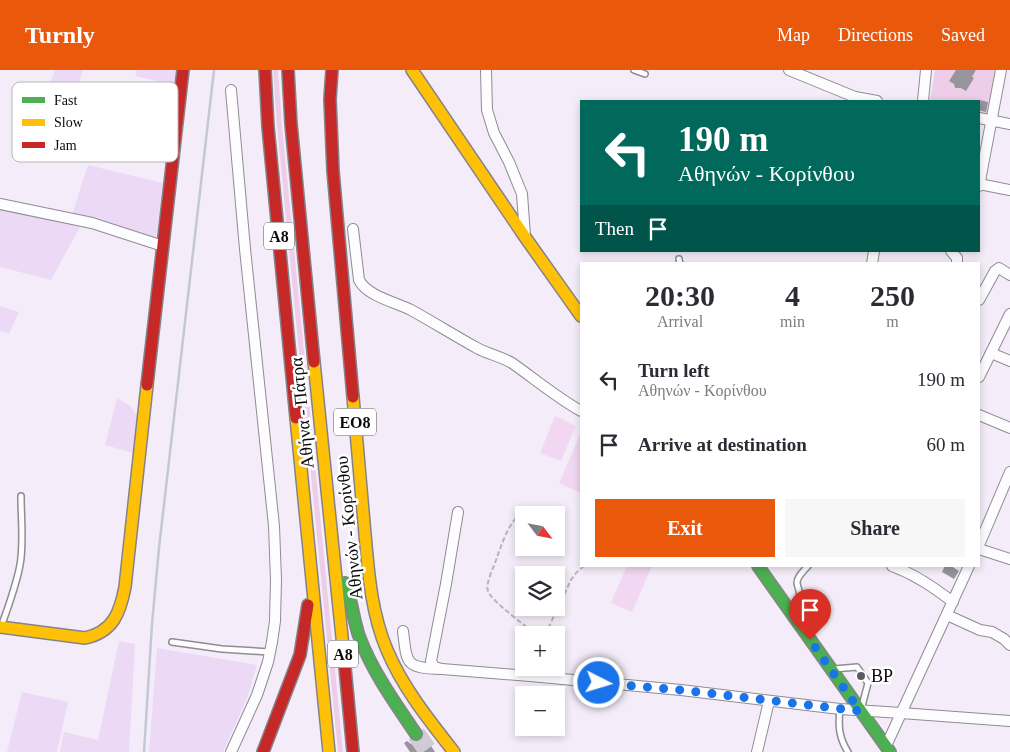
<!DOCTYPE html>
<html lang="en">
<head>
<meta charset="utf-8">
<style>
  :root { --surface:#fff; --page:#f7f7f7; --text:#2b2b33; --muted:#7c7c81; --accent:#ea580c }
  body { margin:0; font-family:Georgia,serif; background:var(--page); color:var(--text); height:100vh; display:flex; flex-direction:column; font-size:19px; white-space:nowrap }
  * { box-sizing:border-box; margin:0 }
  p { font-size:16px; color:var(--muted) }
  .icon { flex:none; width:28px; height:28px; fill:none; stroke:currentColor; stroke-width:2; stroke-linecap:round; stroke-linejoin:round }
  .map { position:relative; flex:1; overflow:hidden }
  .side { position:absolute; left:580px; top:192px; width:400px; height:305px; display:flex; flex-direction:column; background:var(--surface); border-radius:0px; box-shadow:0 2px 8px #0003 }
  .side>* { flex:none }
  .banner { position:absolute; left:580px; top:30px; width:400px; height:152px; border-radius:0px; box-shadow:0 2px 8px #0003; background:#00695c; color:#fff; overflow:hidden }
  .needle { width:32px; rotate:122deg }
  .fabs { position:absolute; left:515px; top:436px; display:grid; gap:10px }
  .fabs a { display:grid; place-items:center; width:50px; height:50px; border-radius:0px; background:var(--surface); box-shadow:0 2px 8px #0003; font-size:25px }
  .pin { position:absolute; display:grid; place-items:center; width:42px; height:42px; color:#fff; margin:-51px -21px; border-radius:50% 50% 50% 0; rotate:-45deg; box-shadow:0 0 5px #0007 }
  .pin .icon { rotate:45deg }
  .me { position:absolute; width:55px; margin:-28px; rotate:95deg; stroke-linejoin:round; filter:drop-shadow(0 0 4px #0008) }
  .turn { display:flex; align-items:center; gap:18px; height:105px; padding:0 15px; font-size:22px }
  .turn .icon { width:65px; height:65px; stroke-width:2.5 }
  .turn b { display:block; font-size:35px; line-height:42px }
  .then { display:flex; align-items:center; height:48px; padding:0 15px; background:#0003; gap:10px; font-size:19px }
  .eta { display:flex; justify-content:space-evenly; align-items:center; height:85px; text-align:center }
  .eta b { font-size:30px; font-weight:700; line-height:35px }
  .primary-button { display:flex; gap:10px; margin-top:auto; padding:10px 15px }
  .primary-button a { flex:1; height:58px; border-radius:0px; background:var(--accent); color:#fff; font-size:20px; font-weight:700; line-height:58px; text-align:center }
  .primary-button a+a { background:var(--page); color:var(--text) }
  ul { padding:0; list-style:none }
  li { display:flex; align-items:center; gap:15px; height:65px; padding:0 15px }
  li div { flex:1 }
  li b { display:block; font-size:19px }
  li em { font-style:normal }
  header { display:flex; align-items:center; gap:30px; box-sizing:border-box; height:70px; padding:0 25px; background:var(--accent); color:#fff }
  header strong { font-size:24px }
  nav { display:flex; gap:28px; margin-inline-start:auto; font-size:18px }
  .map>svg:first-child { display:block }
</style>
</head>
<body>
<header>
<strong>Turnly</strong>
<nav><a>Map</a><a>Directions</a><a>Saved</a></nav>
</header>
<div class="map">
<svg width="1010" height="682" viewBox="0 0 1010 682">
  <rect width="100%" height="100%" fill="#f4edf9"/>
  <g fill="#ecd9f6">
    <path d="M 55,0 L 83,0 L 67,47 L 40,38 Z"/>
    <path d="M 137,0 L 177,0 L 175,15 L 135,6 Z"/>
    <path d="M 88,95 L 163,113 L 156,168 L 72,145 Z"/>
    <path d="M 0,139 L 80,157 L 51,210 L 0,197 Z"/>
    <path d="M 0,236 L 19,242 L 9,264 L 0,261 Z"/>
    <path d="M 117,328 L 129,335 L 138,347 L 133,383 L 105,375 Z"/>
    <path d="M 119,571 L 135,574 L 129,682 L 60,682 L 64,662 L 98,670 Z"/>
    <path d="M 157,578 L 257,595 L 247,628 L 223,682 L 149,682 Z"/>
    <path d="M 22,622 L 68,632 L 57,682 L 7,682 Z"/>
  </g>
  <g fill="#edcde8">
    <path d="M 273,0 L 278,0 L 282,55 L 343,682 L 338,682 L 277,56 Z"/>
    <path d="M 935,0 L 995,0 L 988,45 L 979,43 L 979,31 L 930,31 Z"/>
  </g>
  <g fill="#f1d7f1">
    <path d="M 555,346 L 576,356 L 561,391 L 540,383 Z"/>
    <path d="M 581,362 L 581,423 L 559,413 Z"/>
    <path d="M 627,496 L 652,496 L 632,542 L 611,533 Z"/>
  </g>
  <g fill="#98949c">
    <path d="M 956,0 L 976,0 L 972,7 L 974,8 L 966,21 L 961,18 L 955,18 L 954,14 L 949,11 Z"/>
    <path d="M 979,30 L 988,32 L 986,42 L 979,40 Z"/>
    <path d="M 945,496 L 951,496 L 959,501 L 954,509 L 942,502 Z"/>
    <path d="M 426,668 L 435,682 L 410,682 L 404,673 L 407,671 L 411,674 L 417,675 L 423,673 Z"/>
  </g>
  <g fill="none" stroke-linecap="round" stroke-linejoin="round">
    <path stroke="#d1cbd5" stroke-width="19" stroke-dasharray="19 9" stroke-linecap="butt" d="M 416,664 L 429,682"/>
    <g stroke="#8f8c92" stroke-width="8">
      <g id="lane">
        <path d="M 634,0 L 645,4"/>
        <path d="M 679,189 L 680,194"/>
        <path d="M 791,538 C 797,533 802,529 799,521 C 799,520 797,514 797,513 C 797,506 804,501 808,496"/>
        <path d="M 2,554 C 9,535 16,516 20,495 C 24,473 21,449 21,426"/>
        <path d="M 172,572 L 222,579 L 270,582"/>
        <path d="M 834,599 L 857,597 L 868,613 L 862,636"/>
        <path d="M 840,639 C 838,656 839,668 848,682"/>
      </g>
    </g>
    <g stroke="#8f8c92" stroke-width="12">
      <g id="street">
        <path d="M 486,0 L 487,40 L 494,63 L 509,92 L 522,124 L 525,166"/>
        <path d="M 789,0 L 855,27 L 877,31"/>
        <path d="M 231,20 L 245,179 L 274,456 L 276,510 L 275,551 L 272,572 L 268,592 L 257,625 L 231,682"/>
        <path d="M 923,31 L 926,0"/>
        <path d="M 979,48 L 1010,54"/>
        <path d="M 979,114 L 1010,120"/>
        <path d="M 979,116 L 1001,0"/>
        <path d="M 0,134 L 92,153 L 163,176"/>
        <path d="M 353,159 L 359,210 C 367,226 395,232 411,240 C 433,252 455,266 477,278 C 488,284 502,287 512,293 C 535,309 556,327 581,341"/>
        <path d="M 951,181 L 957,188 L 957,194"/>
        <path d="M 872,194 L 874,181"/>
        <path d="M 979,230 L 995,201 L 999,198 L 1010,205"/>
        <path d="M 991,283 L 1010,291"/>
        <path d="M 979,307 L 1010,244"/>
        <path d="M 979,345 L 1010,358"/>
        <path d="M 458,442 L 446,514 L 431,591 L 434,597 L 442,599 L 530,606 L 681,620 L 840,639 L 901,643 L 1010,651"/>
        <path d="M 979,475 L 1010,402"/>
        <path d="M 979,479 L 1010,489"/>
        <path d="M 892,496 C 916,505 933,517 953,532"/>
        <path d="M 947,545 L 980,560 L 992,562 L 1004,569 L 1010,575"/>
        <path d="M 403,561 C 407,594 405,598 441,599"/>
        <path d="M 886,676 L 969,496"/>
        <path d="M 757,682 L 769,631"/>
      </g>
    </g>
    <g stroke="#868388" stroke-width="14">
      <g id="fast">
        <path d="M 758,496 L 890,682"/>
        <path d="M 345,513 C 352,530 353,549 359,566 C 372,601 395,633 416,664"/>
      </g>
    </g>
    <g stroke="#868388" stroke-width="14">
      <g id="slow">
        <path d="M 412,0 L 525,167 L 581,246"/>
        <path d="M 314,292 L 344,587"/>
        <path d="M 353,327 C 357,369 360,411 364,453 C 368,496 370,540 387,580 C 403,618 429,650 454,682"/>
        <path d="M 296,348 L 329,682"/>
        <path d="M 0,557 L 85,568 C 113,562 120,543 125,517 L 147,315"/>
      </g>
    </g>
    <g stroke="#868388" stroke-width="14">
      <g id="jam">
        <path d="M 265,0 L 268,57 L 296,348"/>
        <path d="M 288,0 L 291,54 L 314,292"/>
        <path d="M 332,0 L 330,29 L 333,101 L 353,327"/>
        <path d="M 147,315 L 183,0"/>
        <path d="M 344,587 L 353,682"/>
        <path d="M 263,682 L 300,585 L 308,535"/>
      </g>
    </g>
    <g stroke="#b6b5b7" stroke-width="2" stroke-dasharray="5 2.5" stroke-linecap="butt">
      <path d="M 516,448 C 507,458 502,474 497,487 C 495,495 485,513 488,521 C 491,531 527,557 537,565"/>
      <path d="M 545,565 L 571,510 L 576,503 L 584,496"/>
    </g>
    <use href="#lane" stroke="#fdfcfe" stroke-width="5"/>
    <use href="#street" stroke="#fdfcfe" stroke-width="10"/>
    <use href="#fast" stroke="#4caf50" stroke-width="11"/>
    <use href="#slow" stroke="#ffc107" stroke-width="11"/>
    <use href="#jam" stroke="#c62828" stroke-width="11"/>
    <path stroke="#c4c7d5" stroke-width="2.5" d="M 144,682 L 152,554 L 159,478 L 214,0"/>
  </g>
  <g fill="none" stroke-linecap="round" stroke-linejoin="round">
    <path stroke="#1a73e8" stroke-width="9" stroke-dasharray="0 16.2" d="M 599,613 L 681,620 L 860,641 L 810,570"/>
  </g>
  <circle fill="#5c595e" stroke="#fff" stroke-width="2" cx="861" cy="606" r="5"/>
  <g text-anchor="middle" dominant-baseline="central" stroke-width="5" stroke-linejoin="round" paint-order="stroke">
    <g fill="#fff" stroke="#545454" stroke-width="1">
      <rect x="264" y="152.5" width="30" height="27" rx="4"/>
      <rect x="334" y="338.5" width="42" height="27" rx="4"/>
      <rect x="328" y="570.5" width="30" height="27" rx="4"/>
    </g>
    <g font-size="16" font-weight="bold" fill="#0a0a0a">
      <text x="279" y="166">Α8</text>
      <text x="355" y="352">ΕΟ8</text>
      <text x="343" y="584">Α8</text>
    </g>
    <g font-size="18" fill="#0a0a0a" stroke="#fff">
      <text transform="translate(302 343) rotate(-96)">Αθήνα - Πάτρα</text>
      <text transform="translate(349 458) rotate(-96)">Αθηνών - Κορίνθου</text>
    </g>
    <g font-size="18" fill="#0a0a0a" stroke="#fff" text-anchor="start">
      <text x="871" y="606">BP</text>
    </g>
  </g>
  <rect x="12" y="12" width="166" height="80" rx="8" fill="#fff" stroke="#b6b6b6" stroke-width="1"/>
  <rect x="22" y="27" width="23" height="6" fill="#4caf50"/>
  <rect x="22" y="49" width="23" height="7" fill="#ffc107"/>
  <rect x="22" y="72" width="23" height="6" fill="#c62828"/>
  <g font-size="14" fill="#0a0a0a">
    <text x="54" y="35">Fast</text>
    <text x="54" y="57">Slow</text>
    <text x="54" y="80">Jam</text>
  </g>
</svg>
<div class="fabs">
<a><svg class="needle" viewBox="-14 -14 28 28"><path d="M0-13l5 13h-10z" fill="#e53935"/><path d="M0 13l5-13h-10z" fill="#7c7c81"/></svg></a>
<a><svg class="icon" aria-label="layers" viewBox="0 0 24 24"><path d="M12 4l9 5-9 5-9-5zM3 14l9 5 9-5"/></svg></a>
<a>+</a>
<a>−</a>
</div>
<div class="pin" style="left:810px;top:570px;background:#d93025"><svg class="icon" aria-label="arrive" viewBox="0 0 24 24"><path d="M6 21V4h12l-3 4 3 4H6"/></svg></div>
<svg class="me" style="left:599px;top:613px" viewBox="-20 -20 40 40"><circle r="17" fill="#1a73e8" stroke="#fff" stroke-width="3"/><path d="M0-11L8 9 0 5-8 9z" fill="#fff"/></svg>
<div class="banner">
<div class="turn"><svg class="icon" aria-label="left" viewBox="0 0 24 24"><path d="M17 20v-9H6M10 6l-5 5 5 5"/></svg><div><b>190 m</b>Αθηνών - Κορίνθου</div></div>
<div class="then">Then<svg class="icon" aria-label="arrive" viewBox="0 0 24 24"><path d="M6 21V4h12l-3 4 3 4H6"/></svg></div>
</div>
<section class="side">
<div class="eta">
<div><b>20:30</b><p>Arrival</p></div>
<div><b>4</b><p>min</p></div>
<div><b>250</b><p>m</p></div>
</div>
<ul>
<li><svg class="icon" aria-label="left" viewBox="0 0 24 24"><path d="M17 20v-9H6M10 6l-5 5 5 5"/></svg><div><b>Turn left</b><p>Αθηνών - Κορίνθου</p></div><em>190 m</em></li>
<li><svg class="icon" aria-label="arrive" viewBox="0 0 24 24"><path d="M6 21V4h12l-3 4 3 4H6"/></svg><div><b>Arrive at destination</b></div><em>60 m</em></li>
</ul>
<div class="primary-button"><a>Exit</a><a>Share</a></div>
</section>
</div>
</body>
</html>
